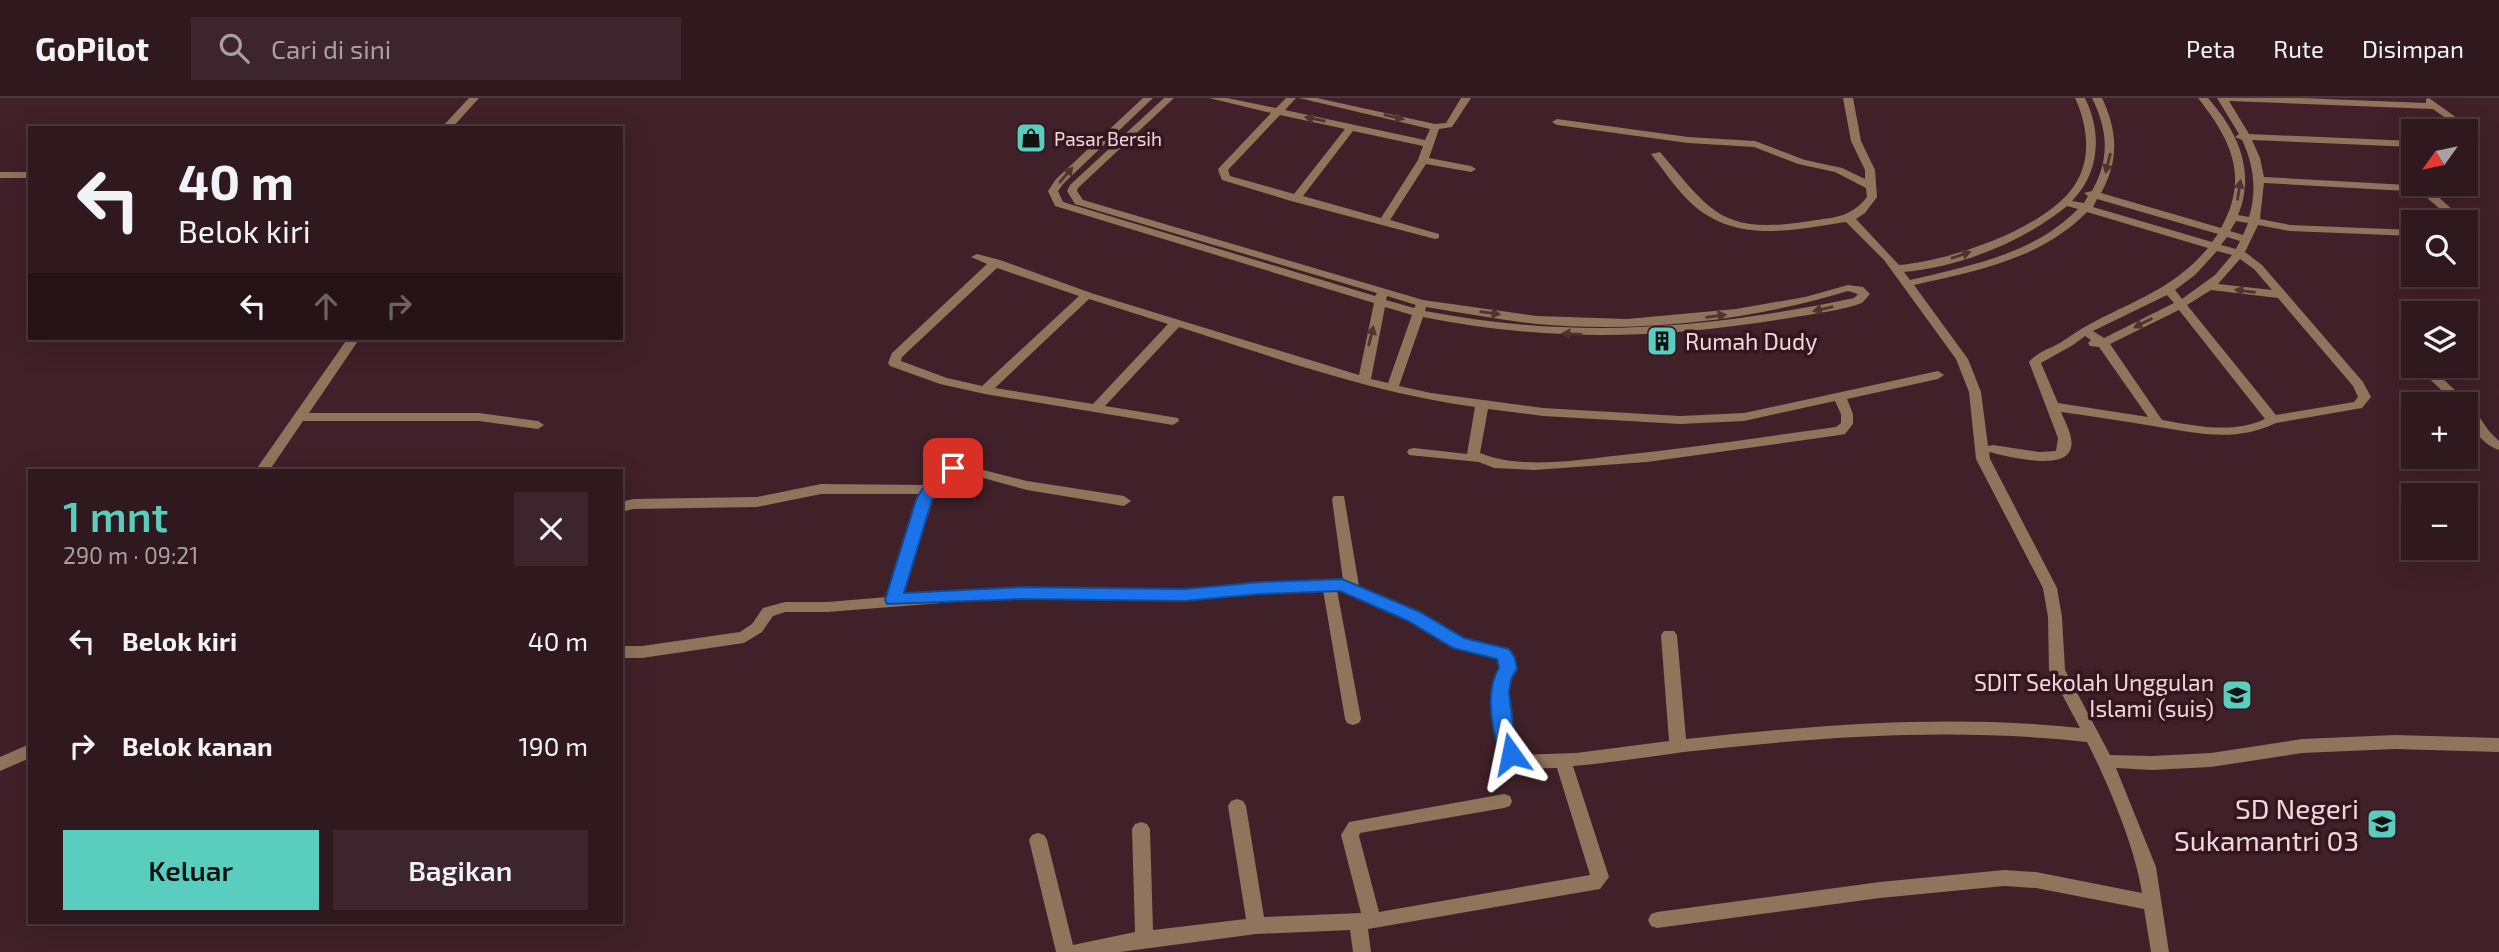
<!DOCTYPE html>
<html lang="id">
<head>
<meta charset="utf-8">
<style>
  :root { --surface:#30181f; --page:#3c252c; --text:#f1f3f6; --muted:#a8a0a4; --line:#4b373d; --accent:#59cebe }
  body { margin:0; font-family:"Exo 2",sans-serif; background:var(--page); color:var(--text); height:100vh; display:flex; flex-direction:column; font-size:26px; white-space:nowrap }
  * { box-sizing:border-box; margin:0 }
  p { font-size:23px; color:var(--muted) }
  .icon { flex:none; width:38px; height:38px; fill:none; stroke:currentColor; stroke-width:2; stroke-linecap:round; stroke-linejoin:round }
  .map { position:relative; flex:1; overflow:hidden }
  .drawer { position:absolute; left:28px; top:371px; width:595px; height:455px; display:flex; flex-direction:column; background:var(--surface); border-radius:0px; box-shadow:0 7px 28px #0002,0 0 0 2px var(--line) }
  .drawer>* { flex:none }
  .top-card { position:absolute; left:28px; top:28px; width:595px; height:214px; border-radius:0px; box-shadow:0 7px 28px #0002,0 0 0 2px var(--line); background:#30181f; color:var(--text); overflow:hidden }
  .needle { width:46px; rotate:237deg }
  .fabs { position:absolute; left:2401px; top:21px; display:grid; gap:14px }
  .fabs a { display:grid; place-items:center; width:77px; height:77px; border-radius:0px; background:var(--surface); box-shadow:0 7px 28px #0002,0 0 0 2px var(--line); font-size:35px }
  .pin { position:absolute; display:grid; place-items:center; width:60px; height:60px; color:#fff; margin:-30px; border-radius:14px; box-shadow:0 4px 10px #0006 }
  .me { position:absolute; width:77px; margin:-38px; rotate:348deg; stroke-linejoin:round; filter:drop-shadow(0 0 5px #0008) }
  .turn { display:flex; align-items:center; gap:24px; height:147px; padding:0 35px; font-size:32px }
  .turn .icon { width:91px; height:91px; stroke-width:2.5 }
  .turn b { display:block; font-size:49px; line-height:60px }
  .lanes { display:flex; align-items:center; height:66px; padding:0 35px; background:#0003; justify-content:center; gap:35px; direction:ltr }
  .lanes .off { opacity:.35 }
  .round { display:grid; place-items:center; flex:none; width:74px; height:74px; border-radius:0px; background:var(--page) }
  .headline { display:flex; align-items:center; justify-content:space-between; height:119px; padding:0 35px }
  h1 { font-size:42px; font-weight:600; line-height:52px; color:var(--accent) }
  .primary-button { display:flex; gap:14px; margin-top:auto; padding:14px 35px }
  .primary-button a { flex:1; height:80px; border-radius:0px; background:var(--accent); color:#111; font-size:28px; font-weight:600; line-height:80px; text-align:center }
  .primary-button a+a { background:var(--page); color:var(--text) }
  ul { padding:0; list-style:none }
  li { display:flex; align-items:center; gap:21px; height:105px; padding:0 35px }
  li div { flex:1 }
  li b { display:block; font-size:26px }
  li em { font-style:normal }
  header { display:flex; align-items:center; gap:42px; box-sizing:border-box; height:98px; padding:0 35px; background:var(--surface); border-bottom:2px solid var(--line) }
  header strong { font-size:33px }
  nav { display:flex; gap:38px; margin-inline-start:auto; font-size:24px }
  .search { width:490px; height:63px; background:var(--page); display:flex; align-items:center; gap:18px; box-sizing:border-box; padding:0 24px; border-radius:0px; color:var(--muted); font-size:26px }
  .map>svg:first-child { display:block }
</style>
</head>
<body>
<header>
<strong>GoPilot</strong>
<div class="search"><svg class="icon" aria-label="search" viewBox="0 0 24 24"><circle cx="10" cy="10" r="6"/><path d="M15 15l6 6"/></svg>Cari di sini</div>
<nav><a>Peta</a><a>Rute</a><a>Disimpan</a></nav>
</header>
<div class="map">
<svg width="2499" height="854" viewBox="0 0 2499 854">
  <rect width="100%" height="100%" fill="#402029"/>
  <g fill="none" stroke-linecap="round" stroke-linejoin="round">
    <g fill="#90745c" fill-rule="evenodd">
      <path d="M 469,0 L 479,0 L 452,30 L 441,30 Z"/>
      <path d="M 1143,0 L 1153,0 L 1064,85 L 1058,93 L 1063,104 L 1375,198 L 1377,195 L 1075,106 L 1067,93 L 1070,87 L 1164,0 L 1174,0 L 1078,90 L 1077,93 L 1083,102 L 1423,202 L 1537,218 L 1627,221 L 1736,211 L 1805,199 L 1848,187 L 1863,189 L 1870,196 C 1869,197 1864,203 1863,204 C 1855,210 1808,217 1795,219 C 1664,241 1554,245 1423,219 L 1399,288 L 1431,295 L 1543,310 L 1680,318 L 1744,315 L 1938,273 L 1944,277 L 1938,281 L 1847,301 L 1853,316 L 1853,326 L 1845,336 L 1840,337 L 1647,364 L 1534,372 L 1494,370 L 1479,364 L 1409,357 L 1407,354 L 1409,351 L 1414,350 L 1467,356 L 1475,309 C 1373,295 1276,260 1179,229 L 1105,308 L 1178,320 L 1179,323 L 1173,327 L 985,296 L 940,286 L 890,268 L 888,265 L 892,255 L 987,166 L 971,159 L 977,156 L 1000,162 L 1091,195 L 1359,277 L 1374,205 L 1055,108 L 1048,93 L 1056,81 ZM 997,170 L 1079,198 L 982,288 L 947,280 L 901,263 L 902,259 ZM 1848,193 L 1858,196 L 1854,200 C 1706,231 1575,242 1425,213 L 1426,209 C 1463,215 1500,222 1537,226 C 1640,235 1749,223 1848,193 ZM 1387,198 L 1416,207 L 1414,210 L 1386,202 ZM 1089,201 L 1168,226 L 1093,306 L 995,290 ZM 1385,209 L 1412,217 L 1388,285 L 1371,281 ZM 1835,303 L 1841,316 L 1841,325 L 1836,329 C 1762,339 1687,351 1613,358 C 1571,363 1520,371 1480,355 L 1488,311 L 1543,318 L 1680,326 L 1744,323 Z"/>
      <path d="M 1209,0 L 1227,0 L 1276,10 L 1286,0 L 1296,0 L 1285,12 L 1425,42 L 1430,31 L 1299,0 L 1317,0 L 1435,26 L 1446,25 L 1461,0 L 1471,0 L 1452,29 L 1439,31 L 1429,60 L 1471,68 L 1476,71 L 1471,74 L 1426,66 L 1390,122 L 1439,136 L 1439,140 L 1435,141 L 1291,103 L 1222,82 L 1218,72 L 1219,70 L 1271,15 ZM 1280,17 L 1345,31 L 1294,96 L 1230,78 L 1228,72 ZM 1353,33 L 1423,48 L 1418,62 L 1381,120 L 1303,98 Z"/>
      <path d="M 1843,0 L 1853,0 L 1861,43 L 1875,72 L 1877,99 L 1865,115 L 1856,121 L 1899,167 C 1949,163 2045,131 2074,88 C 2092,62 2088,28 2075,0 L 2085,0 C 2102,35 2100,74 2072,103 L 2084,105 L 2088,98 L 2084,95 L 2092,93 C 2110,61 2108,32 2092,0 L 2102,0 C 2118,34 2119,62 2101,95 L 2221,130 C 2249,80 2232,43 2198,0 L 2208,0 C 2238,34 2256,74 2238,117 L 2249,119 C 2257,93 2254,67 2242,42 L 2235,39 L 2239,36 L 2217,0 L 2301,0 L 2426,5 L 2426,1 L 2429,0 L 2478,35 L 2478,39 L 2472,39 L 2433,11 L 2229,3 L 2249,36 L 2413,43 L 2413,49 L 2252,42 L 2260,60 L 2264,79 L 2408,87 L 2433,94 L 2466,124 L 2455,124 L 2425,98 L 2407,93 L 2264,85 L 2260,121 L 2290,127 L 2413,132 L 2413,138 L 2290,133 L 2258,127 L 2245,154 L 2262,167 L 2363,284 L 2371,299 L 2362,310 L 2276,325 C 2235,345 2196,335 2153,328 C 2122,323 2092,318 2061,314 C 2065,324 2074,339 2071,350 C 2065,374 2006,358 1989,354 L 1990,361 L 2057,490 L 2062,519 L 2065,572 L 2110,657 L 2152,658 L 2211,655 L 2302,641 L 2395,637 L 2499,640 L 2499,654 L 2395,651 L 2302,655 L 2211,669 L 2152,672 L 2116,670 L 2156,769 L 2169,854 L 2151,854 L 2144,811 L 2036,790 L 2004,788 L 1880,800 L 1657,830 L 1651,828 L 1648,822 L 1651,816 L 1657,814 L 1880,784 L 2004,772 L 2036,774 L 2142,795 C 2135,749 2108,685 2087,644 C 1952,629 1818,639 1684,654 C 1647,659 1610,665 1573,668 L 1609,779 L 1600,791 L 1368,831 L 1371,854 L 1353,854 L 1350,832 L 1256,836 L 1120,854 L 1056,854 L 1029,742 L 1032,737 L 1038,735 L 1044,737 L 1047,742 L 1073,847 L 1135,834 L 1132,731 L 1135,726 L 1141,724 L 1147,726 L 1150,731 L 1153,832 L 1246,821 L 1228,708 L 1231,703 L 1237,701 L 1243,703 L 1246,708 L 1264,819 L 1361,815 L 1341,737 L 1349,724 L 1504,696 L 1510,698 L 1512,703 L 1510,708 L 1504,710 L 1360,735 L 1359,738 L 1379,814 L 1590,777 L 1557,670 L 1512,671 L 1506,669 L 1504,664 C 1497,633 1485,601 1500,571 L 1497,560 L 1454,549 L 1392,514 L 1340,492 L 1337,492 L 1361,621 L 1359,625 L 1353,627 L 1347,625 L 1345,621 L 1323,492 L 1185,502 L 992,501 L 827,514 L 785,514 L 773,518 L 762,534 L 744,545 L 642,560 L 621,560 L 621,548 L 642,548 L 740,534 L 752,526 L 763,510 L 785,504 L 827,504 L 887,499 L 922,396 L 821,396 L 757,409 L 633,411 L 621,414 L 621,404 L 633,401 L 757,399 L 821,386 L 926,387 L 942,369 L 959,366 L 1027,383 L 1124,398 L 1131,403 L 1124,408 L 1027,392 L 965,375 L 952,375 L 936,393 L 902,498 L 992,491 L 1185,492 L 1329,481 L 1343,482 L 1332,401 L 1334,398 L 1344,398 L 1359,488 L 1402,506 L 1463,540 L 1508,552 L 1516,571 C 1502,600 1513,628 1519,657 L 1576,655 L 1669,643 L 1661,537 L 1664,533 L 1674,533 L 1677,537 L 1686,641 C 1817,627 1948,616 2080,630 L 2049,572 L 2048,519 L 2043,490 L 1976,361 L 1969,294 L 1956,261 L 1884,162 L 1846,124 C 1792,132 1737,146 1692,106 C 1677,92 1664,73 1651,56 L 1660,54 C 1712,115 1722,137 1810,123 C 1835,119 1850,120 1867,99 L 1866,90 L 1835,74 L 1798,66 L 1754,49 L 1688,45 L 1557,27 L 1552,24 L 1557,21 L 1688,39 L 1755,43 L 1805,62 L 1842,70 L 1865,81 L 1865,72 L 1851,43 ZM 2097,101 L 2218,136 L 2212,144 L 2093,109 ZM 2067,108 L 2078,111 C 2034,156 1969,168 1910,182 L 1904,174 C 1960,169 2023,144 2067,108 ZM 2087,114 L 2208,150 C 2166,200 2116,206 2066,241 C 2054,250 2039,252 2029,264 L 2058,340 L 2056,353 L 2039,354 L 1993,347 L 1988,348 L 1981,294 L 1968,261 L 1914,187 C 1976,173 2041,161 2087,114 ZM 2236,123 L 2248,125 L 2243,137 L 2230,133 ZM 2227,139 L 2240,143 L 2236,151 L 2221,147 ZM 2217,153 L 2232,157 L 2215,177 L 2182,201 L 2175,192 L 2195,177 ZM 2240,161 L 2254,171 L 2272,192 L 2218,186 ZM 2211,192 L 2278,200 L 2353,288 L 2358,299 L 2354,304 L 2276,317 L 2187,207 ZM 2167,197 L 2174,205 L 2104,240 L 2093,233 ZM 2179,212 L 2265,321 C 2233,336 2196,328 2162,322 L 2110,246 ZM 2085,238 L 2091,242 L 2088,245 L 2090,248 L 2099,249 L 2148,319 L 2058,305 L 2041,265 L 2073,247 Z"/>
      <rect x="0" y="74" width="30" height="6"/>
      <path d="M 348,240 L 360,240 L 309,315 L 479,315 L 538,323 L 544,327 L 538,331 L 479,323 L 303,323 L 269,373 L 255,373 Z"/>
      <path d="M 2416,268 L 2429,268 L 2470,306 L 2489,333 L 2499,343 L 2499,352 C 2481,346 2466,325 2466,306 L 2456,306 Z"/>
      <path d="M 30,646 L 30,660 L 0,673 L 0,659 Z"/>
    </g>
  </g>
  <defs><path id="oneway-solid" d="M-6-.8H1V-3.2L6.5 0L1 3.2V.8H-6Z" transform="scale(1.75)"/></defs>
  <g fill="#503231">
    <use href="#oneway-solid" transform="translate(1394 19) rotate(13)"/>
    <use href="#oneway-solid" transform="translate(1315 21) rotate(-169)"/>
    <use href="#oneway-solid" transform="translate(2108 65) rotate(104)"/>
    <use href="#oneway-solid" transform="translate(1066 77) rotate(-49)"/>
    <use href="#oneway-solid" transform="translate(2239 92) rotate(-81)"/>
    <use href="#oneway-solid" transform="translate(1961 157) rotate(-19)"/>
    <use href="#oneway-solid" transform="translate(2245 193) rotate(-173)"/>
    <use href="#oneway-solid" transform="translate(1823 211) rotate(167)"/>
    <use href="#oneway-solid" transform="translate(1490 215) rotate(7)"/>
    <use href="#oneway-solid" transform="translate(1716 218) rotate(-7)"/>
    <use href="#oneway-solid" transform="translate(2143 225) rotate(153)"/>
    <use href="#oneway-solid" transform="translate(1572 236) rotate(-178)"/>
    <use href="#oneway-solid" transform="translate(1371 238) rotate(-76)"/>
  </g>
  <path fill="#1a73e8" stroke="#114b97" stroke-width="2" d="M 953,365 L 960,370 L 932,402 L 904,495 L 1022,489 L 1185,491 L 1261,484 L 1342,481 L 1420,514 L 1464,540 L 1509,551 L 1515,560 L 1517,571 L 1511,581 L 1509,594 L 1514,634 L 1520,656 L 1517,662 L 1511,664 L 1504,662 C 1492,639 1484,593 1499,570 L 1497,561 L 1453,550 L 1408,523 L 1340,493 L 1261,496 L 1185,503 L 1022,501 L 887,506 L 885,502 L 916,402 C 924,387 935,369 953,365 Z"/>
  <defs>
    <g id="shop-square" transform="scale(1.575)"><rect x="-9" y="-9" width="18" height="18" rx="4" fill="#59cebe" stroke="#35161f"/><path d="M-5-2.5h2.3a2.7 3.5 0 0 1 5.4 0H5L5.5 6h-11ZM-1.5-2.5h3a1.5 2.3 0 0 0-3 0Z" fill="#111"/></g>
    <g id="building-square" transform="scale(1.575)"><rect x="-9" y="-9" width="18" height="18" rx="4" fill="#59cebe" stroke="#35161f"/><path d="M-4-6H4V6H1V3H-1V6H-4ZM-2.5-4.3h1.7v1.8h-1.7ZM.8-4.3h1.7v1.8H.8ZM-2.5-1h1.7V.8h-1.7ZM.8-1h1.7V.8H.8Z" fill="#111"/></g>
    <g id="school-square" transform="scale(1.575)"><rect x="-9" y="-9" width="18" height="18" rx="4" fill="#59cebe" stroke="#35161f"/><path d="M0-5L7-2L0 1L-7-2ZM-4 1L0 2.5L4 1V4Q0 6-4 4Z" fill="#111"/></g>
  </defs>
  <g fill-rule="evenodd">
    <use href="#shop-square" x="1031" y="40"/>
    <use href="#building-square" x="1662" y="243"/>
    <use href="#school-square" x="2237" y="597"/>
    <use href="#school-square" x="2382" y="726"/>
  </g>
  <g text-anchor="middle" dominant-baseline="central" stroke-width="7" stroke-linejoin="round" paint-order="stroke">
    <g font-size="19" fill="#eed8dd" stroke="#35161f" text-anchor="start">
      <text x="1054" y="40">Pasar Bersih</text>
    </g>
    <g font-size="23" fill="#eed8dd" stroke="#35161f" text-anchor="start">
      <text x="1685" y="243">Rumah Dudy</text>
      <text x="2214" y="584" text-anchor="end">SDIT Sekolah Unggulan<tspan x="2214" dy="26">Islami (suis)</tspan></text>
    </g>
    <g font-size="28" fill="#eed8dd" stroke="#35161f" text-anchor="end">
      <text x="2359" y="710">SD Negeri<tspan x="2359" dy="32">Sukamantri 03</tspan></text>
    </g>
  </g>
</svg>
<div class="fabs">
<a><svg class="needle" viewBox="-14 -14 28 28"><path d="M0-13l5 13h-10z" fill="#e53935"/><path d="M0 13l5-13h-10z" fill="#a8a0a4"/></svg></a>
<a><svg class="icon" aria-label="search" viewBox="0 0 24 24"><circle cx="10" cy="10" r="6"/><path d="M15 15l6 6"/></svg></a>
<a><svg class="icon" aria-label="layers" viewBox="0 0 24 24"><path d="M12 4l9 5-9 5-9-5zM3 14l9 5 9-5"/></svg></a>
<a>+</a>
<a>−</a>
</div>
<div class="pin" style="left:953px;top:370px;background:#d93025"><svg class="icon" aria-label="arrive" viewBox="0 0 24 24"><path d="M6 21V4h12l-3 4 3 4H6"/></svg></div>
<svg class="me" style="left:1511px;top:656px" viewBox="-20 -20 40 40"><path d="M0-17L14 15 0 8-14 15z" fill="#1a73e8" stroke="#fff" stroke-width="4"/></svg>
<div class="top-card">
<div class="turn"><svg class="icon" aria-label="left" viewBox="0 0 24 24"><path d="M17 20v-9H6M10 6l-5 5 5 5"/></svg><div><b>40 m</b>Belok kiri</div></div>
<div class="lanes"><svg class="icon" aria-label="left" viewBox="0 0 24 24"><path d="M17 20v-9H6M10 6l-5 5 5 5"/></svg><svg class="icon off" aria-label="ahead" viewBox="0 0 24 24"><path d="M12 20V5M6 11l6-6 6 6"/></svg><svg class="icon off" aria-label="right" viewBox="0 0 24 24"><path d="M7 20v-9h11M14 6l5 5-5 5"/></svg></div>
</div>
<section class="drawer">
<div class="headline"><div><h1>1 mnt</h1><p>290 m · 09:21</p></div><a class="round"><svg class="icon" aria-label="close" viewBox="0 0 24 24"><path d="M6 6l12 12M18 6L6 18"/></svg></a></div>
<ul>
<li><svg class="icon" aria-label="left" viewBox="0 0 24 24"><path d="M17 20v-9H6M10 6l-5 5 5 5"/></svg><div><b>Belok kiri</b></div><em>40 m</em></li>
<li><svg class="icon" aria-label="right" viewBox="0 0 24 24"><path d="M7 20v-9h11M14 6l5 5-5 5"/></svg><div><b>Belok kanan</b></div><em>190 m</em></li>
</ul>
<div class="primary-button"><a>Keluar</a><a>Bagikan</a></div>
</section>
</div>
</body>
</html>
